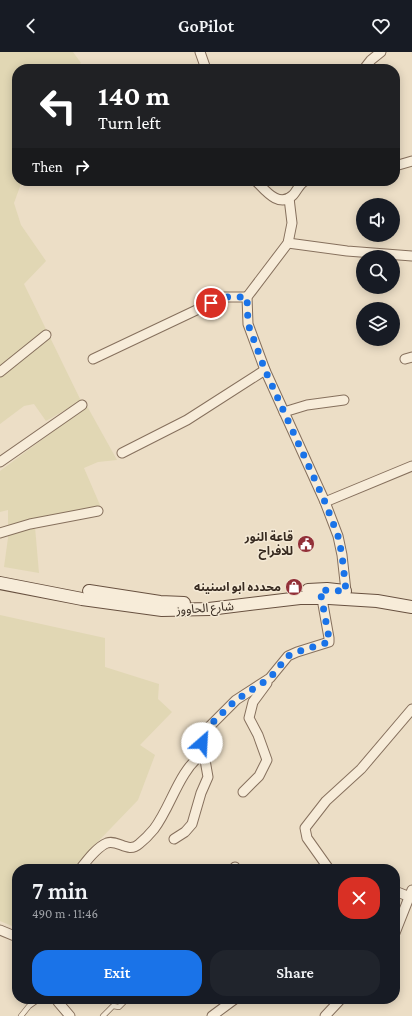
<!DOCTYPE html>
<html lang="en">
<head>
<meta charset="utf-8">
<style>
  :root { --surface:#171b24; --page:#20242c; --text:#f1f3f6; --muted:#9ea1a6; --accent:#1a73e8 }
  body { margin:0; font-family:"Crimson Pro","Noto Sans Arabic",serif; background:var(--page); color:var(--text); height:100vh; display:flex; flex-direction:column; font-size:15px; white-space:nowrap }
  * { box-sizing:border-box; margin:0 }
  p { font-size:13px; color:var(--muted) }
  .icon { flex:none; width:22px; height:22px; fill:none; stroke:currentColor; stroke-width:2; stroke-linecap:round; stroke-linejoin:round }
  .map { position:relative; flex:1; overflow:hidden }
  .details { position:absolute; left:12px; top:812px; width:388px; height:140px; display:flex; flex-direction:column; background:var(--surface); border-radius:16px; box-shadow:0 2px 10px #0003 }
  .details>* { flex:none }
  .hud { position:absolute; left:12px; top:12px; width:388px; height:122px; border-radius:16px; box-shadow:0 2px 10px #0003; background:#202124; color:#fff; overflow:hidden }
  .tools { position:absolute; left:356px; top:146px; display:grid; gap:8px }
  .tools a { display:grid; place-items:center; width:44px; height:44px; border-radius:50%; background:var(--surface); box-shadow:0 2px 10px #0003; font-size:20px }
  .pin { position:absolute; display:grid; place-items:center; width:34px; height:34px; color:#fff; margin:-17px; border:2px solid #fff; border-radius:50%; box-shadow:0 1px 4px #0007 }
  .me { position:absolute; width:44px; margin:-22px; rotate:26deg; stroke-linejoin:round; filter:drop-shadow(0 0 3px #0008) }
  .turn { display:flex; align-items:center; gap:14px; height:84px; padding:0 20px; font-size:18px }
  .turn .icon { width:52px; height:52px; stroke-width:2.5 }
  .turn b { display:block; font-size:28px; line-height:34px }
  .then { display:flex; align-items:center; height:38px; padding:0 20px; background:#0003; gap:8px; font-size:15px }
  .round { display:grid; place-items:center; flex:none; width:42px; height:42px; border-radius:16px; background:var(--page) }
  .head { display:flex; align-items:center; justify-content:space-between; height:68px; padding:0 20px }
  h1 { font-size:24px; font-weight:600; line-height:30px }
  .button { display:flex; gap:8px; margin-top:auto; padding:8px 20px }
  .button a { flex:1; height:46px; border-radius:16px; background:var(--accent); color:#fff; font-size:16px; font-weight:600; line-height:46px; text-align:center }
  .button a+a { background:var(--page); color:var(--text) }
  header { display:flex; justify-content:space-between; align-items:center; height:52px; padding:0 20px; background:var(--surface); font-size:18px; font-weight:600 }
  .map>svg:first-child { display:block }
</style>
</head>
<body>
<header><svg class="icon" aria-label="back" viewBox="0 0 24 24"><path d="M15 5l-7 7 7 7"/></svg>GoPilot<svg class="icon" aria-label="heart" viewBox="0 0 24 24"><path d="M12 20l-8-8c-3-5 5-10 8-4 3-6 11-1 8 4z"/></svg></header>
<div class="map">
<svg width="412" height="964" viewBox="0 0 412 964">
  <rect width="100%" height="100%" fill="#ecdec6"/>
  <g fill="#e1d7b4">
    <path d="M 0,0 L 73,0 L 81,11 L 74,17 L 17,17 L 17,129 L 22,129 L 14,151 L 21,173 L 46,209 L 24,232 L 81,349 L 46,369 L 34,352 L 24,354 L 0,372 Z"/>
    <path d="M 87,354 L 117,408 L 98,410 L 84,416 L 103,460 L 35,475 L 39,521 L 4,515 L 8,486 L 8,458 L 0,460 L 0,419 Z"/>
    <path d="M 0,563 L 105,586 L 105,615 L 159,632 L 158,647 L 172,660 L 140,693 L 155,703 L 138,748 L 86,802 L 75,817 L 17,817 L 17,876 L 0,869 Z"/>
  </g>
  <g fill="none" stroke-linecap="round" stroke-linejoin="round">
    <g stroke="#86705d" stroke-width="6">
      <g id="lane">
        <path d="M 21,964 L 29,954 L 39,947"/>
        <path d="M 103,964 L 113,954 L 119,955 L 127,947"/>
      </g>
    </g>
    <g stroke="#86705d" stroke-width="11">
      <g id="street">
        <path d="M 200,0 L 206,17"/>
        <path d="M 364,17 L 371,8 L 381,0"/>
        <path d="M 395,114 L 412,109"/>
        <path d="M 256,129 C 265,138 279,157 293,143 C 297,139 299,132 305,129"/>
        <path d="M 289,146 L 292,171 L 288,191 L 247,245 L 248,272 L 265,318 L 325,450 L 338,484 L 342,503 L 346,539"/>
        <path d="M 288,191 L 347,199 L 412,204"/>
        <path d="M 93,307 L 224,245 L 247,245"/>
        <path d="M 405,307 L 412,305"/>
        <path d="M 0,320 L 46,283"/>
        <path d="M 284,360 L 307,353 L 344,348"/>
        <path d="M 122,401 L 187,368 L 265,318"/>
        <path d="M 0,410 L 82,353"/>
        <path d="M 325,450 L 412,414"/>
        <path d="M 0,481 L 30,472 L 98,459"/>
        <path d="M 243,740 L 259,724 L 267,708 L 258,683 L 249,666 L 253,650 L 267,631"/>
        <path d="M 174,787 L 185,780 L 192,772 L 201,741 L 208,725 L 202,691 L 207,677 L 236,648 L 270,626 L 288,604 L 297,600 L 329,590 L 329,586 L 321,541"/>
        <path d="M 235,815 L 236,817"/>
        <path d="M 81,816 C 88,807 97,795 107,791 C 118,787 128,802 139,792 C 144,788 149,783 154,777 C 172,753 178,720 203,701"/>
        <path d="M 329,817 L 307,786 L 305,776 L 326,749 L 361,717 L 412,657"/>
        <path d="M 395,839 L 410,845"/>
        <path d="M 0,878 L 17,885"/>
        <path d="M 395,881 L 412,838"/>
        <path d="M 58,947 L 58,950 L 70,964"/>
        <path d="M 212,964 L 235,947"/>
        <path d="M 325,964 L 341,947"/>
      </g>
    </g>
    <g stroke="#685140" stroke-width="14">
      <g id="secondary">
        <path d="M 0,531 L 82,547 L 162,558 L 209,557 L 300,546 L 329,546 L 377,549 L 412,555"/>
        <path d="M 308,538 L 327,537 L 345,539"/>
        <path d="M 89,539 L 160,550 L 184,551"/>
      </g>
    </g>
    <use href="#lane" stroke="#f7ecd9" stroke-width="4.5"/>
    <use href="#street" stroke="#f7ecd9" stroke-width="9"/>
    <use href="#secondary" stroke="#f7ecd9" stroke-width="12"/>
  </g>
  <g fill="none" stroke-linecap="round" stroke-linejoin="round">
    <path stroke="#1a73e8" stroke-width="7" stroke-dasharray="0 12.6" d="M 202,691 L 207,677 L 215,668 L 236,648 L 270,626 L 288,604 L 297,600 L 329,590 L 329,586 L 320,538 L 346,539 L 342,503 L 338,484 L 325,450 L 265,318 L 248,272 L 247,245 L 224,245 L 211,251"/>
  </g>
  <defs>
    <g id="civic-disc" transform="scale(0.9)"><circle r="9.5" fill="#923038" stroke="#f4e9d5"/><path d="M-.6-6.5H3V-4.5H.6V-3L4-1V1h2V6H-6V1h2V-1L-.6-3ZM-1.2 2.5V6h2.4V2.5Z" fill="#fff"/></g>
    <g id="shop-disc" transform="scale(0.9)"><circle r="9.5" fill="#923038" stroke="#f4e9d5"/><path d="M-5-2.5h2.3a2.7 3.5 0 0 1 5.4 0H5L5.5 6h-11ZM-1.5-2.5h3a1.5 2.3 0 0 0-3 0Z" fill="#fff"/></g>
  </defs>
  <g fill-rule="evenodd">
    <use href="#civic-disc" x="306" y="492"/>
    <use href="#shop-disc" x="294" y="535"/>
  </g>
  <g text-anchor="middle" dominant-baseline="central" stroke-width="3" stroke-linejoin="round" paint-order="stroke">
    <g font-size="12" font-weight="bold" fill="#372a20" stroke="#f4e9d5" text-anchor="end">
      <text x="293" y="485">قاعة النور<tspan x="293" dy="14">للافراح</tspan></text>
      <text x="281" y="535">محدده ابو اسنينه</text>
    </g>
    <g font-size="12" fill="#372a20" stroke="#f4e9d5">
      <text transform="translate(205 556) rotate(-4)">شارع الحاووز</text>
    </g>
  </g>
</svg>
<div class="tools">
<a><svg class="icon" aria-label="sound" viewBox="0 0 24 24"><path d="M4 9h4l5-4v14l-5-4H4zM17 9q2 3 0 6"/></svg></a>
<a><svg class="icon" aria-label="search" viewBox="0 0 24 24"><circle cx="10" cy="10" r="6"/><path d="M15 15l6 6"/></svg></a>
<a><svg class="icon" aria-label="layers" viewBox="0 0 24 24"><path d="M12 4l9 5-9 5-9-5zM3 14l9 5 9-5"/></svg></a>
</div>
<div class="pin" style="left:211px;top:251px;background:#d93025"><svg class="icon" aria-label="arrive" viewBox="0 0 24 24"><path d="M6 21V4h12l-3 4 3 4H6"/></svg></div>
<svg class="me" style="left:202px;top:691px" viewBox="-20 -20 40 40"><circle r="19" fill="#fff"/><path d="M0-13L10 11 0 6-10 11z" fill="#1a73e8"/></svg>
<div class="hud">
<div class="turn"><svg class="icon" aria-label="left" viewBox="0 0 24 24"><path d="M17 20v-9H6M10 6l-5 5 5 5"/></svg><div><b>140 m</b>Turn left</div></div>
<div class="then">Then<svg class="icon" aria-label="right" viewBox="0 0 24 24"><path d="M7 20v-9h11M14 6l5 5-5 5"/></svg></div>
</div>
<section class="details">
<div class="head"><div><h1>7 min</h1><p>490 m · 11:46</p></div><a class="round" style="background:#d93025;color:#fff"><svg class="icon" aria-label="close" viewBox="0 0 24 24"><path d="M6 6l12 12M18 6L6 18"/></svg></a></div>
<div class="button"><a>Exit</a><a>Share</a></div>
</section>
</div>
</body>
</html>
